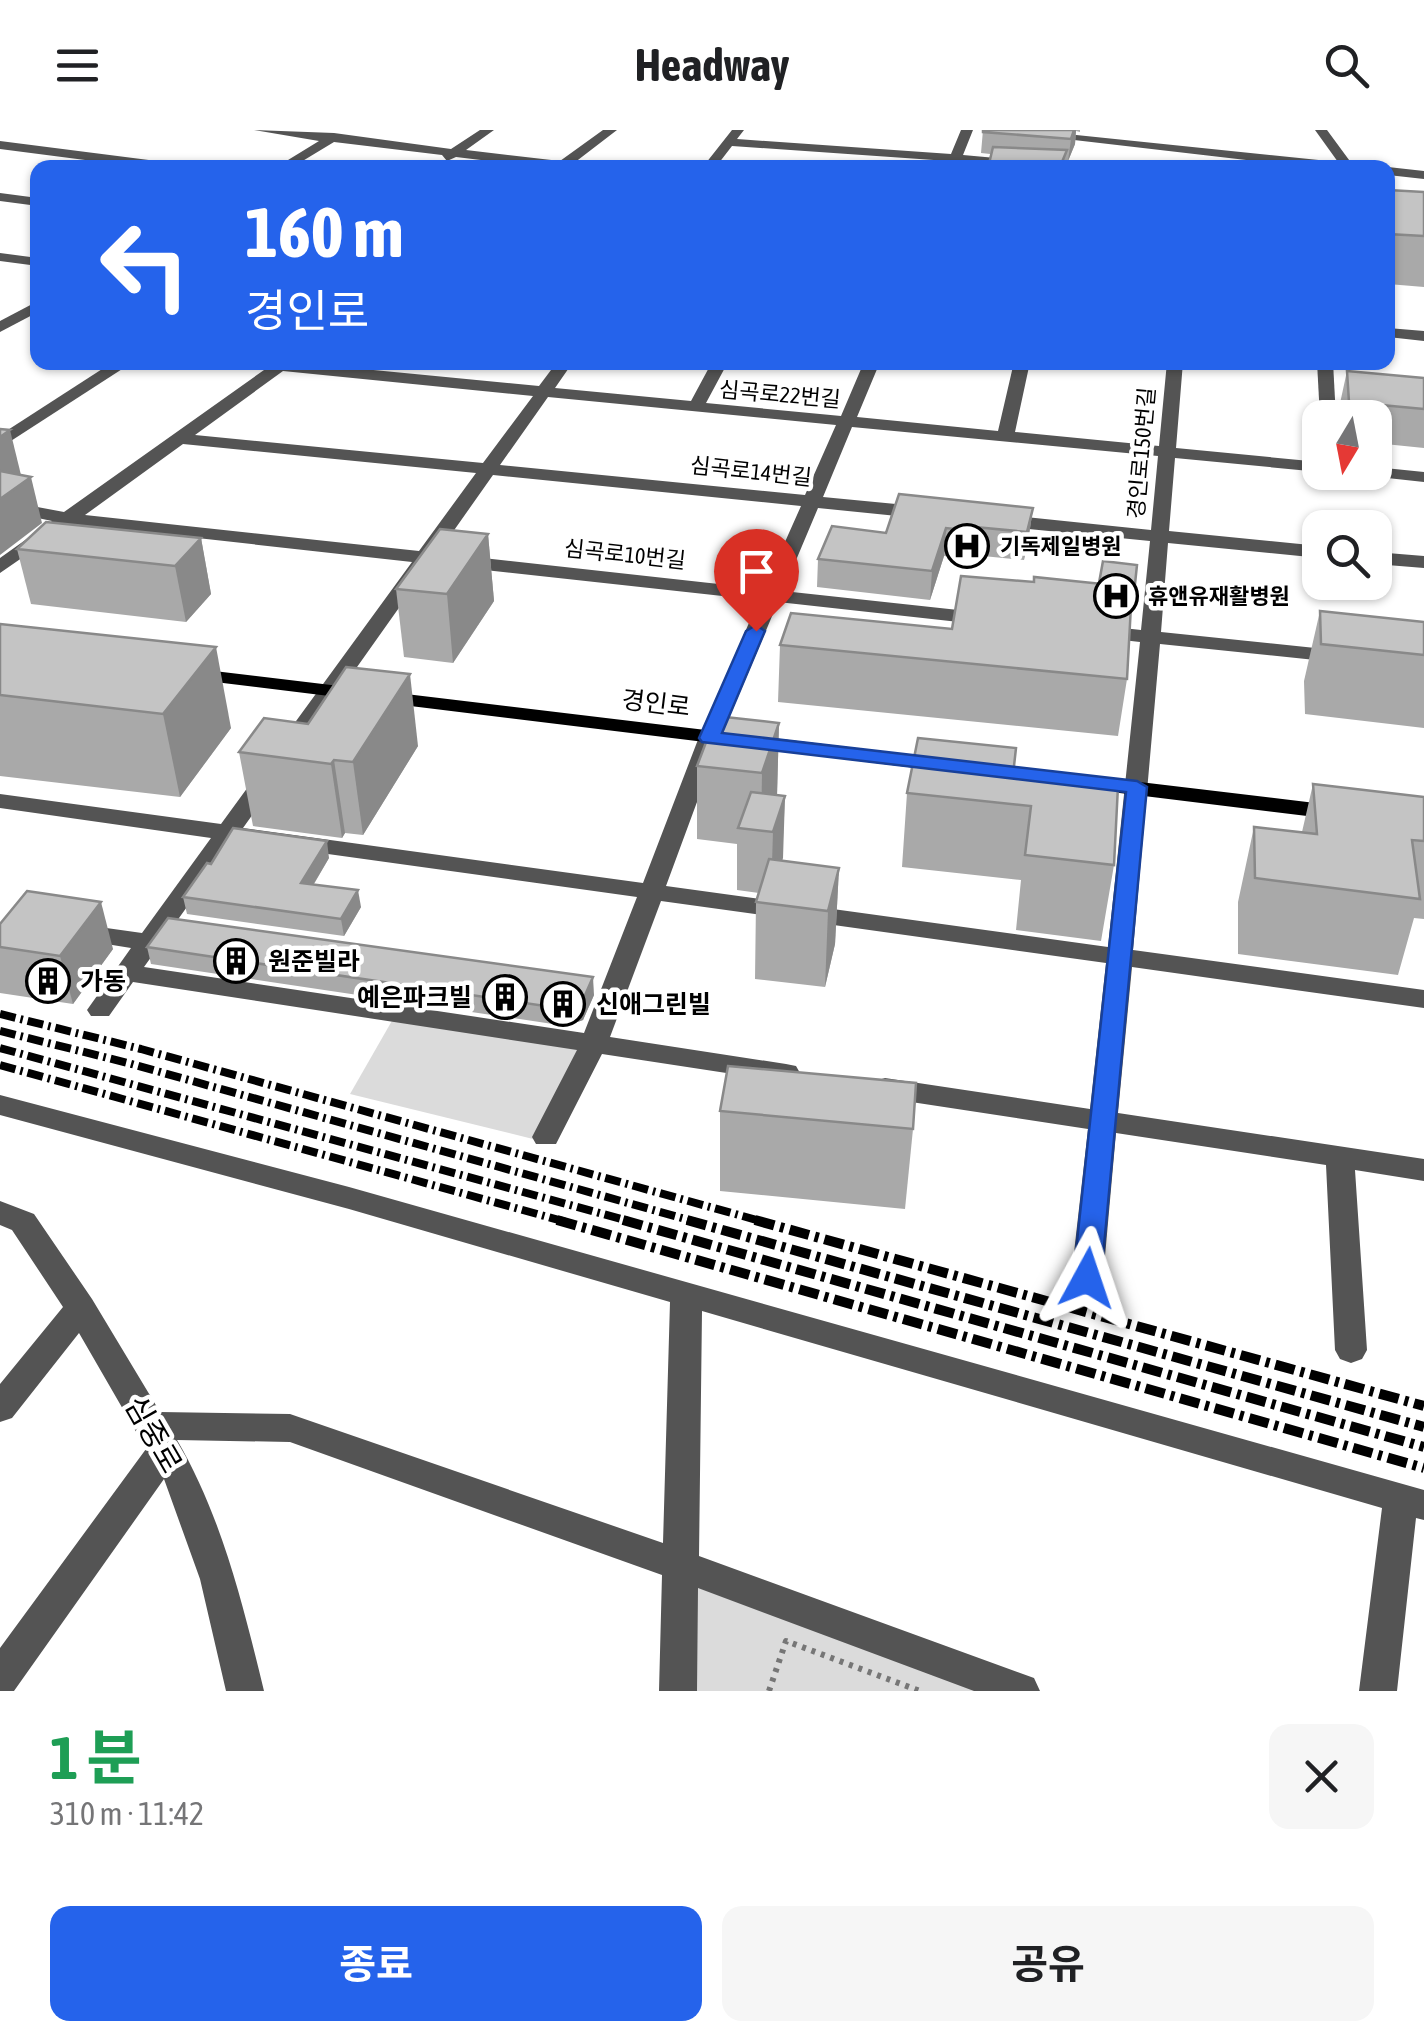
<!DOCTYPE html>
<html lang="ko">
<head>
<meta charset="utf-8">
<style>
  :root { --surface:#fff; --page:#f6f6f6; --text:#202124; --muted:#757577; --accent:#2563eb }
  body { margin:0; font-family:"Asap Condensed","Noto Sans KR",sans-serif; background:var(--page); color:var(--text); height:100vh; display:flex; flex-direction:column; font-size:38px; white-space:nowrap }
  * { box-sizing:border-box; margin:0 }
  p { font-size:32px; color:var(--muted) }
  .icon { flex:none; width:55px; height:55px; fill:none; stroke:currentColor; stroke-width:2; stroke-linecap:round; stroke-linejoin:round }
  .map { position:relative; height:1561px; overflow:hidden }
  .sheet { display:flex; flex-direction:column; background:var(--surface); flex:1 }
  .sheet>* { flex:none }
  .top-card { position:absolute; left:30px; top:30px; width:1365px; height:210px; border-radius:20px; box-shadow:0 2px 8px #0004; background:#2563eb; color:#fff; overflow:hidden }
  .needle { width:65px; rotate:190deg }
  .controls { position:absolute; left:1302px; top:270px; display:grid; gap:20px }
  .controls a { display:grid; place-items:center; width:90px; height:90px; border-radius:20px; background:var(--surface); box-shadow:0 2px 8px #0004; font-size:50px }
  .pin { position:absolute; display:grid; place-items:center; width:85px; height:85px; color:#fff; margin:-102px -42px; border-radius:50% 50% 50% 0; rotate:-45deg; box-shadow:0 0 10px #0007 }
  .pin .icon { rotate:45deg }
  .me { position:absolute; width:110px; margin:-55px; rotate:5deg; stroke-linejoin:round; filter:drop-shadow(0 0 8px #0008) }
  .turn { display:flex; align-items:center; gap:35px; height:210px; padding:0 50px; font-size:45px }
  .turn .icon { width:130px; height:130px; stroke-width:2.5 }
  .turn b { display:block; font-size:70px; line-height:85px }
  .round { display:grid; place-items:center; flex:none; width:105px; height:105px; border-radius:20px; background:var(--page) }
  .headline { display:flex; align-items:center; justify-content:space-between; height:170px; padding:0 50px }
  h1 { font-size:60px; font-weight:700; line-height:75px; color:#1e9e55 }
  .cta { display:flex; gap:20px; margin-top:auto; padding:20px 50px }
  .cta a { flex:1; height:115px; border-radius:20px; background:var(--accent); color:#fff; font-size:40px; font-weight:700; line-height:115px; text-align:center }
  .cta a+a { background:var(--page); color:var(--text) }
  header { display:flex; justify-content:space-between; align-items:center; height:130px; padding:0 50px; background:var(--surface); font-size:45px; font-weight:700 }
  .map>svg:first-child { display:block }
</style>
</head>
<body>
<header><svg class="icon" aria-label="menu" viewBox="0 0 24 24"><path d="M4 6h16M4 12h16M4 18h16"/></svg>Headway<svg class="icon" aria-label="search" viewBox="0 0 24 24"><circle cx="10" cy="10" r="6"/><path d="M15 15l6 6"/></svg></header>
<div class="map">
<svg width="1424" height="1561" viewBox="0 0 1424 1561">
  <rect width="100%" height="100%" fill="#fff"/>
  <g fill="#dbdbdb">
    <path d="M 393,889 L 580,919 L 533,1009 L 350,964 Z"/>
    <path d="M 680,1435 L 1021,1561 L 678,1561 Z"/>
  </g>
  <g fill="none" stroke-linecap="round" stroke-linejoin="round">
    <path stroke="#767676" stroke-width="6" stroke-dasharray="4 6" stroke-linecap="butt" d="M 769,1561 L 786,1511 L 920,1561"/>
    <g fill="#545454" fill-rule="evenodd">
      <path d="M 254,0 L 334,3 L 451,19 L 480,0 L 494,0 L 466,20 L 560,31 L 603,0 L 617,0 L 574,33 L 592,38 L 549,38 L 456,27 L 447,31 L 442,25 L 334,12 L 291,38 L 275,38 L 319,11 Z"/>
      <path d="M 732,0 L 744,0 L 737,9 L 951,24 L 961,0 L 973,0 L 963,25 L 1107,38 L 961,32 L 959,38 L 946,38 L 948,31 L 732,16 L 715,38 L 702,38 Z"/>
      <path d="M 988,0 L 1028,0 L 1338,32 L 1315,0 L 1327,0 L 1352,34 L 1362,38 L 1315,38 Z"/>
      <path d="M 0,11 L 180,34 L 186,38 L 147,38 L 0,19 Z"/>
      <path d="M 1388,37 L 1424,41 L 1424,49 L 1388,45 Z"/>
      <path d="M 0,63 L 38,68 L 38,76 L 0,71 Z"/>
      <path d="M 0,123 L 38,128 L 38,136 L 0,131 Z"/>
      <path d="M 38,171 L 38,182 L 0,202 L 0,191 Z"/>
      <path d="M 1388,198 L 1424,201 L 1424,211 L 1388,207 Z"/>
      <path d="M 113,232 L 133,232 L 0,318 L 0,305 Z"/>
      <path d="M 228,232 L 291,232 L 539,256 L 557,232 L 573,232 L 555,258 L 691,271 L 712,232 L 728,232 L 706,273 L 841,286 L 864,232 L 880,232 L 857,287 L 998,301 L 1014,232 L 1030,232 L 1015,302 L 1159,316 L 1167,232 L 1183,232 L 1176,318 L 1320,332 L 1320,342 L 1175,328 L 1169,401 L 1320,416 L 1320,428 L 1168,413 L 1161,502 L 1344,521 L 1354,527 L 1344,533 L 1160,514 L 1133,820 L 1424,860 L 1424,878 L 1132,837 L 1118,983 L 1424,1029 L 1424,1051 L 1355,1040 L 1367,1220 L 1362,1229 L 1351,1233 L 1340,1229 L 1335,1220 L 1326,1035 L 1116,1003 L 1103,1149 L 1098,1157 L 1087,1161 L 1076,1157 L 1071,1149 L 1088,999 L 885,968 L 875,965 L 871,958 L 875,951 L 885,948 L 1090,979 L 1106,833 L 661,771 L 610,907 L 786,934 L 796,936 L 800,943 L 796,950 L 786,952 L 602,924 L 556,1014 L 536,1014 L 532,1007 L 577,920 L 133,852 L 109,886 L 91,886 L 87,880 L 131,818 L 69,808 L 65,802 L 69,796 L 78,794 L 142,803 L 211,708 L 0,678 L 0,664 L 221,694 L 412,432 L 71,394 L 0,443 L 0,428 L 52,391 L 0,380 L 0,370 L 64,382 L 264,240 ZM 283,241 L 533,266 L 483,333 L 195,305 ZM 548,267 L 836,295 L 805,365 L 500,335 ZM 852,297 L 1158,326 L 1151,400 L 997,384 L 988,390 L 997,396 L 1150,411 L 1141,500 L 1096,495 L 1086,501 L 1096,507 L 1140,512 L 1108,817 L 666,756 L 721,607 L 778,472 L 986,495 L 996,489 L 986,483 L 783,461 L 818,378 L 927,389 L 936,383 L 927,377 L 823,367 ZM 183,314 L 476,343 L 419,421 L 85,385 ZM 493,345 L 801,376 L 764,459 L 438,423 ZM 430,434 L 759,470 L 699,607 L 643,753 L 243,698 ZM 234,711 L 637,767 L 584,903 L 144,837 Z"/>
      <path d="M 1317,232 L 1333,232 L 1336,288 L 1320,288 Z"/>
      <path d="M 1375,337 L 1424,342 L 1424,352 L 1369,346 L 1366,342 L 1375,342 Z"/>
      <path d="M 1375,422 L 1424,426 L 1424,438 L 1375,434 Z"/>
      <path d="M 0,965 L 349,1057 L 1424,1360 L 1424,1390 L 1416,1388 L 1397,1561 L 1359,1561 L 1382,1378 L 702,1181 L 699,1426 L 1034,1548 L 1040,1561 L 974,1561 L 698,1458 L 697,1561 L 659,1561 L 662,1445 L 290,1312 L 177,1310 C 222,1387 243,1475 264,1561 L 226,1561 L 200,1449 L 164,1349 L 14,1561 L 0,1561 L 0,1518 L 146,1319 L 79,1203 L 12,1288 L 0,1292 L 0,1254 L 63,1177 L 12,1100 L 0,1095 L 0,1071 L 34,1084 L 92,1169 L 160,1282 L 290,1284 L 663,1413 L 670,1172 L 349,1079 L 0,985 Z"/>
    </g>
    <path fill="#000" fill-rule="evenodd" d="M 189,538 L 1340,676 L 1352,683 L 1340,690 L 182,548 L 178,544 Z"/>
    <g stroke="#000" stroke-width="8" stroke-dasharray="16 5 2.5 5" stroke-linecap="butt">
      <path d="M 0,884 L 141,919 L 764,1092"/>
      <path d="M 0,901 L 128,933 L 696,1092"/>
      <path d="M 0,918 L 632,1092"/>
      <path d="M 0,935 L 566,1092"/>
    </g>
    <g stroke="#000" stroke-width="10" stroke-dasharray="20 6 4 6" stroke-linecap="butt">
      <path d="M 557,1090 L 1424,1338"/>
      <path d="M 623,1090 L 1424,1317"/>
      <path d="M 687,1090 L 1424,1297"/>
      <path d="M 755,1090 L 1424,1276"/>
    </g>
  </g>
  <g fill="#a9a9a9">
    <path d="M 983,0 L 1080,0 L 1080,2 L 1076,1 L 1075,14 L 1068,31 L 1066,30 L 1066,32 L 981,23 Z"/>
    <path d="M 1388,60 L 1424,62 L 1424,157 L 1388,154 Z"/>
    <path d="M 1347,241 L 1424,248 L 1424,318 L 1375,313 L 1375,288 L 1340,288 L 1339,278 Z"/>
    <path d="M 1033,378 L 1029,405 L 1024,430 L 963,424 L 961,428 L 944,426 L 930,470 L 817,457 L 818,429 L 886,403 Z"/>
    <path d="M 488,404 L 494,471 L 453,533 L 404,527 L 396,459 Z"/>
    <path d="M 201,408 L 211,464 L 186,492 L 31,474 L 17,419 Z"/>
    <path d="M 1034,452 L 1099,453 L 1133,473 L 1130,489 L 1127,549 L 1118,606 L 778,572 L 780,515 L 952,499 Z"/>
    <path d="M 1320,481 L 1424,492 L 1424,598 L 1305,584 L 1304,551 Z"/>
    <path d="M 0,494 L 231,598 L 180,667 L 0,646 Z"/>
    <path d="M 779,593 L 777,665 L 785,666 L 782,731 L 839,738 L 835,814 L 825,857 L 755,849 L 756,772 L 759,763 L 737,760 L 737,714 L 697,709 L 697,636 Z"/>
    <path d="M 418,616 L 363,705 L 345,703 L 342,708 L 253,696 L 239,622 Z"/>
    <path d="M 1013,645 L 1114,735 L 1101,811 L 1016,800 L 1021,750 L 902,737 L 907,663 Z"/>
    <path d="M 1313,654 L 1424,667 L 1424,789 L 1414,788 L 1398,845 L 1238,824 L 1238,772 L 1254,697 L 1302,702 Z"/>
    <path d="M 329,728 L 314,754 L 361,777 L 344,806 L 187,784 L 183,767 Z"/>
    <path d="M 0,794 L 113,819 L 73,874 L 0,863 Z"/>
    <path d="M 147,817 L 594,865 L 583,890 L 566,896 L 151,834 Z"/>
    <path d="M 720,981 L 913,999 L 905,1079 L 720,1061 Z"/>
  </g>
  <g fill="#898989">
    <path d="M 1074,0 L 1076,0 L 1075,14 L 1068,31 L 1071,9 Z"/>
    <path d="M 10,300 L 21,345 L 0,359 L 0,307 Z"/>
    <path d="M 31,347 L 42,393 L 0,425 L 0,369 Z"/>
    <path d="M 1033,378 L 1029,405 L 1024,430 L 1027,402 Z"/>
    <path d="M 946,398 L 944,426 L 930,470 L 932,441 Z"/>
    <path d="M 488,404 L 494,471 L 453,533 L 447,464 Z"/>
    <path d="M 201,408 L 211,464 L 186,492 L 175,436 Z"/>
    <path d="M 216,517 L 231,598 L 180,667 L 163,584 Z"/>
    <path d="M 410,544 L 418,616 L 363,705 L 353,632 Z"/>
    <path d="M 779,593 L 777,666 L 761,701 L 762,643 Z"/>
    <path d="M 334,630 L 345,703 L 342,708 L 331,634 Z"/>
    <path d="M 785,666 L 783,728 L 771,765 L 773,702 Z"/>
    <path d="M 327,711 L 329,728 L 304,770 L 301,753 Z"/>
    <path d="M 839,738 L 835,814 L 825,857 L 828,781 Z"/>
    <path d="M 358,760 L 361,777 L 344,806 L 341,789 Z"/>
    <path d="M 101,772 L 113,819 L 73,874 L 60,826 Z"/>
    <path d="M 593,847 L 594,865 L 583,890 L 566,896 L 565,879 Z"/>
  </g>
  <g fill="#c4c4c4" stroke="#898989" stroke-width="2.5">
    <path d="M 983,0 L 1074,0 L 1071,9 L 983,2 Z"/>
    <path d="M 993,17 L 1067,20 L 1062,32 L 1069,33 L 1069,38 L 988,38 Z"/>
    <path d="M 1388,60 L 1424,62 L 1424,106 L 1388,104 Z"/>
    <path d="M 1347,241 L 1424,248 L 1424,279 L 1349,272 Z"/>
    <path d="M 0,299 L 10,300 L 0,307 Z"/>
    <path d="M 0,341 L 31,347 L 0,369 Z"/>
    <path d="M 899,364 L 1033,378 L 1027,402 L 965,396 L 964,400 L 946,398 L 932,441 L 818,429 L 832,396 L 886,403 Z"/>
    <path d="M 46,392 L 201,408 L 175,436 L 17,419 Z"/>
    <path d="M 440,399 L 488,404 L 447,464 L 396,459 Z"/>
    <path d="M 1103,431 L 1137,435 L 1133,473 L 1131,475 L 1132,457 L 1099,453 Z"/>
    <path d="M 961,446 L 1034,452 L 1034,447 L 1132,457 L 1127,549 L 780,515 L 791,483 L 952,499 Z"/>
    <path d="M 1320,481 L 1424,492 L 1424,525 L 1321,514 Z"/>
    <path d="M 0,494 L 216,517 L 163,584 L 0,565 Z"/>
    <path d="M 346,537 L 410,544 L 353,632 L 334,630 L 331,634 L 239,622 L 264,588 L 308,594 Z"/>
    <path d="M 716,586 L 779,593 L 762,643 L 697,636 Z"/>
    <path d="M 918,608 L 1016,618 L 1013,645 L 1118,656 L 1114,735 L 1025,725 L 1031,676 L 907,663 Z"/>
    <path d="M 1313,654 L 1424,667 L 1424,711 L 1412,710 L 1420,769 L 1255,748 L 1254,697 L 1317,704 Z"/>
    <path d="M 751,662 L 785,666 L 773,702 L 738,698 Z"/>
    <path d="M 233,698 L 327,711 L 301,753 L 358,760 L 341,789 L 183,767 L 207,733 L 211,734 Z"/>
    <path d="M 769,729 L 839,738 L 828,781 L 756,772 Z"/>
    <path d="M 27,761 L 101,772 L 60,826 L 0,817 L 0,794 Z"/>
    <path d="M 168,788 L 593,847 L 582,872 L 565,879 L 147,817 Z"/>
    <path d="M 728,936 L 916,953 L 913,999 L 720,981 Z"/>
  </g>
  <path fill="#2563eb" stroke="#184099" stroke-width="2.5" d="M 756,495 L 765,501 L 722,603 L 1137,651 L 1147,657 L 1101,1148 L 1097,1156 L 1087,1159 L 1077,1156 L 1073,1148 L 1126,662 L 702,612 L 699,608 L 746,501 Z"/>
  <defs>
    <g id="hospital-ring" transform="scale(2.25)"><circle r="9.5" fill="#fff" stroke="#000" stroke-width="1.5"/><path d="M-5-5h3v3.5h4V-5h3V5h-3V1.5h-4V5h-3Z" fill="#000"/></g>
    <g id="building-ring" transform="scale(2.25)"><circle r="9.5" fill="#fff" stroke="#000" stroke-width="1.5"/><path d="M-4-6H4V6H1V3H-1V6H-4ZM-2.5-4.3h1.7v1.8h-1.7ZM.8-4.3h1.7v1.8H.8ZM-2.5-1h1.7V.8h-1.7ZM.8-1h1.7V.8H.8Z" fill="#000"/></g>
  </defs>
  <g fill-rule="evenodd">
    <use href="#hospital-ring" x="967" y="416"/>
    <use href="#hospital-ring" x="1116" y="466"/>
    <use href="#building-ring" x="236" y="831"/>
    <use href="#building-ring" x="48" y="851"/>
    <use href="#building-ring" x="505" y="867"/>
    <use href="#building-ring" x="563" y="874"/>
  </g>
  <g text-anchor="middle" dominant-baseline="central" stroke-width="9" stroke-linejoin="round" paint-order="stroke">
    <g font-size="22" fill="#000" stroke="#fff">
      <text transform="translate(780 264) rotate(5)">심곡로22번길</text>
      <text transform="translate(1141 323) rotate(-85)">경인로150번길</text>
      <text transform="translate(751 341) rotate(6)">심곡로14번길</text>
      <text transform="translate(625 424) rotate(6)">심곡로10번길</text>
    </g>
    <g font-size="22" font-weight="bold" fill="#000" stroke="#fff" text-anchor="start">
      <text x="1000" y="416">기독제일병원</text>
      <text x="1148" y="466">휴앤유재활병원</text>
    </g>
    <g font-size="25" fill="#000" stroke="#fff">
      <text transform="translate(656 573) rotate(7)">경인로</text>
    </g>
    <g font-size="25" font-weight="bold" fill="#000" stroke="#fff" text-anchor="start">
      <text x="268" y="831">원준빌라</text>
      <text x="80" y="851">가동</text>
      <text x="472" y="867" text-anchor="end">예은파크빌</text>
      <text x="596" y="874">신애그린빌</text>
    </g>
    <g font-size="30" fill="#000" stroke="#fff">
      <text transform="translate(154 1304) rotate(60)">심중로</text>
    </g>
  </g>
</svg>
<div class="controls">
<a><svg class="needle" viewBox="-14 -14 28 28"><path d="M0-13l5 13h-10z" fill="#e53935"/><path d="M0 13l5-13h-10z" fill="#757577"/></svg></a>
<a><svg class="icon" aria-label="search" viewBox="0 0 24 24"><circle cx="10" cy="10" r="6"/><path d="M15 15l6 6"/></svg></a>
</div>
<div class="pin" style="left:756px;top:501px;background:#d93025"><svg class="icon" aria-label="arrive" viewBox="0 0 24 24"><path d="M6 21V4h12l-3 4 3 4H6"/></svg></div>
<svg class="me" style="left:1087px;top:1148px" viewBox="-20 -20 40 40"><path d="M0-17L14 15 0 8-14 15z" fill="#2563eb" stroke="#fff" stroke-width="4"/></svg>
<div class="top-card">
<div class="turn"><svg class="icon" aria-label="left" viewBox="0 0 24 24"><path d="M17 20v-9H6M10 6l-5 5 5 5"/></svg><div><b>160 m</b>경인로</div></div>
</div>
</div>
<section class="sheet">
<div class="headline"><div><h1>1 분</h1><p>310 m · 11:42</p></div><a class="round"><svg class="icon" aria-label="close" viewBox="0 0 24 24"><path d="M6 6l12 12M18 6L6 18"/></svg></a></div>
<div class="cta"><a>종료</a><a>공유</a></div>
</section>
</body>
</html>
